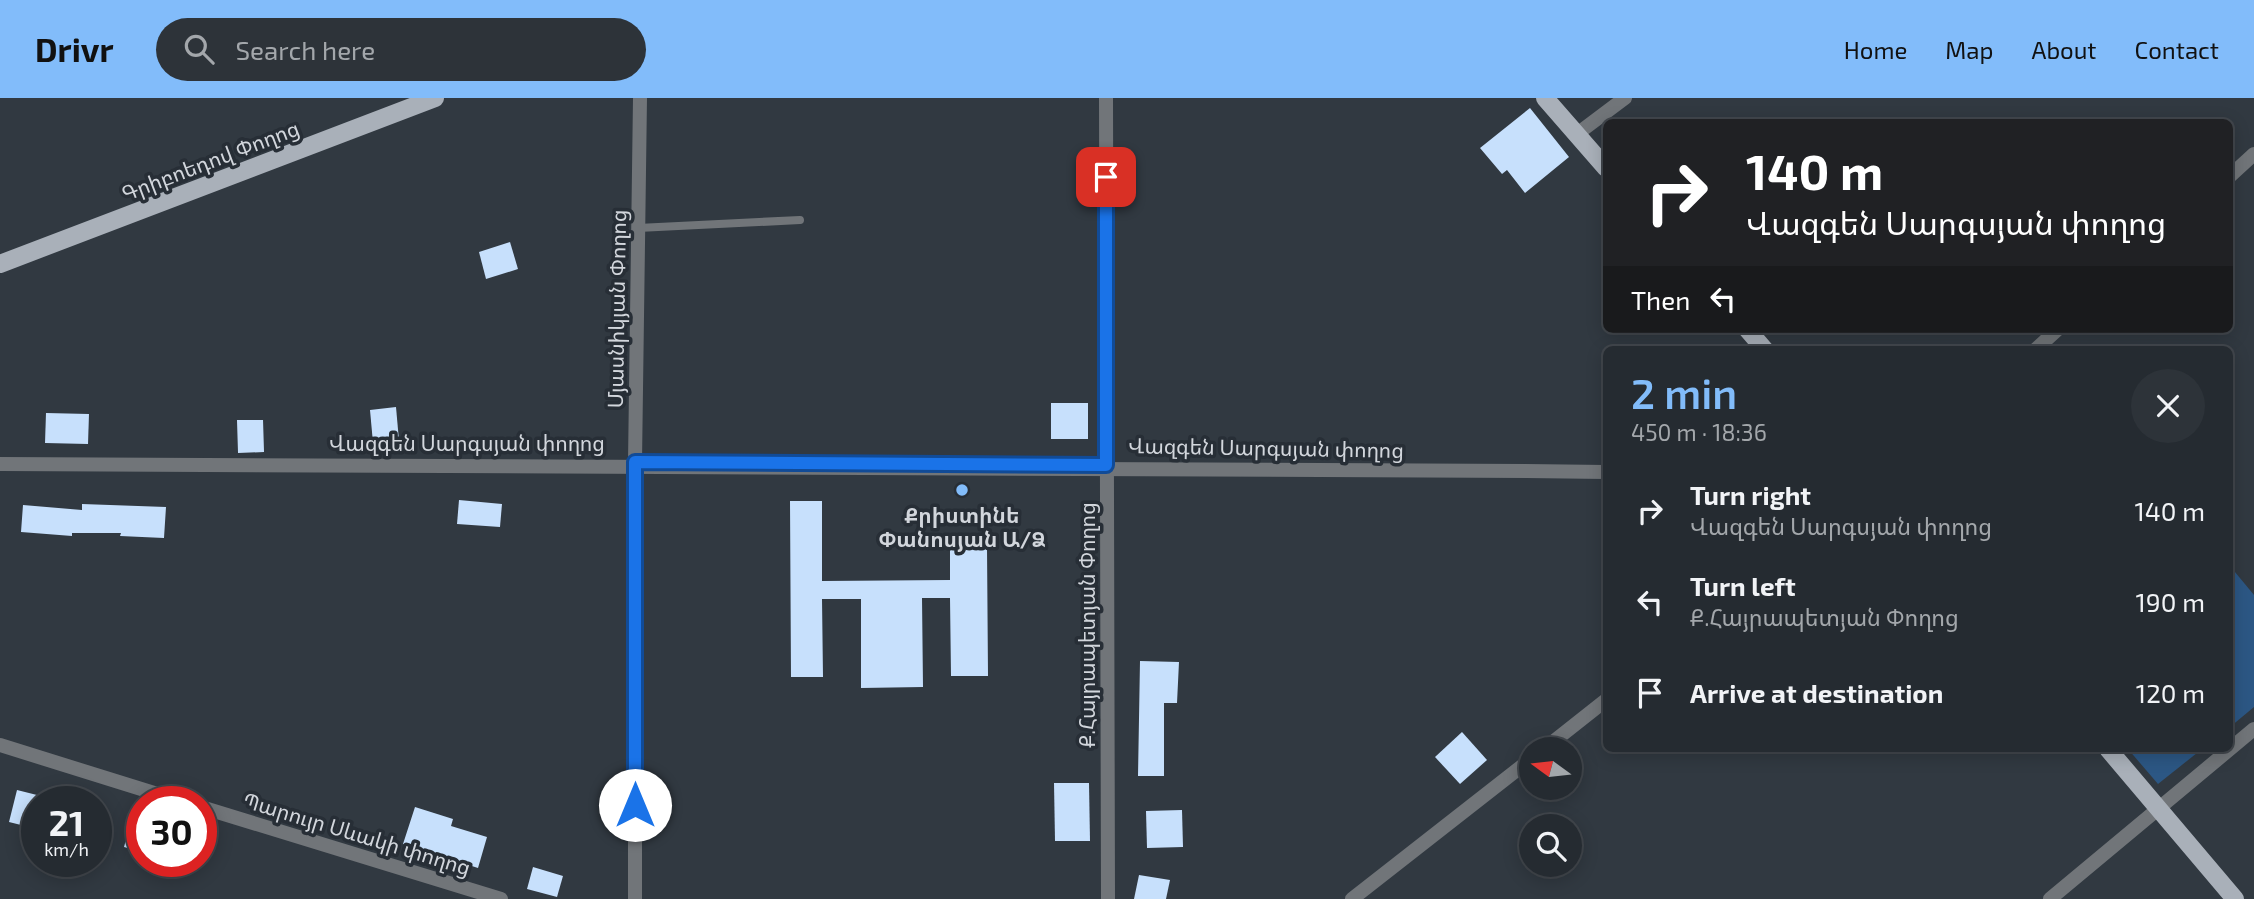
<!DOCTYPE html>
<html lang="en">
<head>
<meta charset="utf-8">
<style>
  :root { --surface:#252b31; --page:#2d3339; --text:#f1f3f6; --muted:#a3a7ab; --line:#42474d; --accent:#82bcfa }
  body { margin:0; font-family:"Exo 2","Noto Sans Armenian",sans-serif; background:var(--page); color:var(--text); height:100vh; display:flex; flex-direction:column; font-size:26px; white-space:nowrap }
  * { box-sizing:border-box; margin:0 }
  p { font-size:23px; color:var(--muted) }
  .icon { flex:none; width:38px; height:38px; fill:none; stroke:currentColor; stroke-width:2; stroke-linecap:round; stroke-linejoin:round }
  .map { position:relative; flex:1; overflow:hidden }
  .panel { position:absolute; left:1603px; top:248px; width:630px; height:406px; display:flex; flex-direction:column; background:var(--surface); border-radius:10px; box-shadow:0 4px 18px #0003,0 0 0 2px var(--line) }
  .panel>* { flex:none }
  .hud { position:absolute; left:1603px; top:21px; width:630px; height:214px; border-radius:10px; box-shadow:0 4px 18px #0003,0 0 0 2px var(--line); background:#202124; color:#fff; overflow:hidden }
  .needle { width:46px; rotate:285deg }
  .fabs { position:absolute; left:1519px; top:639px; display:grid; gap:14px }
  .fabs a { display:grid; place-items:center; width:63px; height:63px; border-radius:50%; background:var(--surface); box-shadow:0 4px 18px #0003,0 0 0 2px var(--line); font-size:35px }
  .speed { position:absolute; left:21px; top:688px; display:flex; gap:14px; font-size:35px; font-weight:700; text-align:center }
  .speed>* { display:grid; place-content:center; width:91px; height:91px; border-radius:50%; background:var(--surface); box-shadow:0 4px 18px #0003,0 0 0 2px var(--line); line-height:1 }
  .speed small { font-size:18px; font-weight:400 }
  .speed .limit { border:10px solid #d22; background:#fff; color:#111 }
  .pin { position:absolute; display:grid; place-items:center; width:60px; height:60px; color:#fff; margin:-30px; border-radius:14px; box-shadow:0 4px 10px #0006 }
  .me { position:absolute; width:77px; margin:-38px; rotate:0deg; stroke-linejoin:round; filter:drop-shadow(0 0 5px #0008) }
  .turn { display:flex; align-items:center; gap:24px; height:147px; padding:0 28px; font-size:32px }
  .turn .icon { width:91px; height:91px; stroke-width:2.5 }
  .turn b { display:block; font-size:49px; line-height:60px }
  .then { display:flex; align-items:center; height:66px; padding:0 28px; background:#0003; gap:14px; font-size:26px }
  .round { display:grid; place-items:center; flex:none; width:74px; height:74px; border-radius:37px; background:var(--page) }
  .summary { display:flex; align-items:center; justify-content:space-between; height:119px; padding:0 28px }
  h1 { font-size:42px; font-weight:600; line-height:52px; color:var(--accent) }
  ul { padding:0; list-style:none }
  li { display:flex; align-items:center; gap:21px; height:91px; padding:0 28px }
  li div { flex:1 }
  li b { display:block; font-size:26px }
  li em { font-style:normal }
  header { display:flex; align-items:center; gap:42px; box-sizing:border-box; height:98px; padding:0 35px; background:var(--accent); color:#111 }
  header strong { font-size:33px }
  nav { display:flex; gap:38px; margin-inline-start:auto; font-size:24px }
  .search { width:490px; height:63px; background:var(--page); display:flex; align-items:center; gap:18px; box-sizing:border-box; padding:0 24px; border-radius:38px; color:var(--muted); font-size:26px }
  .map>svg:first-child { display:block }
</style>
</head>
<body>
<header>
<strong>Drivr</strong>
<div class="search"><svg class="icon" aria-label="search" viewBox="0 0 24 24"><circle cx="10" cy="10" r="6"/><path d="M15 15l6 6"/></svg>Search here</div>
<nav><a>Home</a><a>Map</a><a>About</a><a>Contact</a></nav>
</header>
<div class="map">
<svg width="2254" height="801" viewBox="0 0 2254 801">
  <rect width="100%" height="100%" fill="#313941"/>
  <g fill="#2c5784">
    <path d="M 2230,468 L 2254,497 L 2254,609 L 2230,629 Z"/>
    <path d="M 2128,651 L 2202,651 L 2158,686 Z"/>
  </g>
  <g fill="#c7e0fc">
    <path d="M 1530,10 L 1569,59 L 1525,95 L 1507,72 L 1502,76 L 1480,50 Z"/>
    <path d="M 510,144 L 518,171 L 486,181 L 479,154 Z"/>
    <rect x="1051" y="305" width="37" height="36"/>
    <path d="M 396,309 L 400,354 L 374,356 L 370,312 Z"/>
    <path d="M 46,315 L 89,316 L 88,346 L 45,345 Z"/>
    <path d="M 237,322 L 263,322 L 264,354 L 238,355 Z"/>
    <path d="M 459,402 L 502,406 L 500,429 L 457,426 Z"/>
    <path d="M 790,403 L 822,403 L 822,483 L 950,482 L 950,450 L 987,449 L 988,578 L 951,578 L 950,500 L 922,500 L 923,589 L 861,590 L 861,501 L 822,501 L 823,579 L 791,579 Z"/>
    <path d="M 82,406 L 166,409 L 164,440 L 120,438 L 121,435 L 72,435 L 72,438 L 21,434 L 23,407 L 82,412 Z"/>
    <path d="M 1140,563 L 1179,564 L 1177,605 L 1164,605 L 1164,678 L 1138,678 Z"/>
    <path d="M 1462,634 L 1487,662 L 1460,686 L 1435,659 Z"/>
    <path d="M 1054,685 L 1089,685 L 1090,743 L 1055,743 Z"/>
    <path d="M 17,692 L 37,697 L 37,731 L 9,724 Z"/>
    <path d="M 415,709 L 453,721 L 451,728 L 487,739 L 478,770 L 403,746 Z"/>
    <path d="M 1182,712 L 1183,749 L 1147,750 L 1146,713 Z"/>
    <path d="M 131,724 L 142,728 L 142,754 L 124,749 Z"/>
    <path d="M 533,769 L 563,778 L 557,799 L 527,791 Z"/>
    <path d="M 1139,777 L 1170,782 L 1166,801 L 1134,801 Z"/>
  </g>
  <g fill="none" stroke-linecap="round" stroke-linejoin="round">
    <path stroke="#717579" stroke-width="8" d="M 638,130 L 800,122"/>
    <g stroke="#717579" stroke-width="14">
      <path d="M 1106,0 L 1108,801"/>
      <path d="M 1577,36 L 1625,0"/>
      <path d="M 0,366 C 536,364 1071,367 1606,374"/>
      <path d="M 0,647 L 183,704"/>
      <path d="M 1544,651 L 1606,602"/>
      <path d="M 201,709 L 501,801"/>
      <path d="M 635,801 L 635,364 L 640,0"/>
      <path d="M 1352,801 L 1531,661"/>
      <path d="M 2050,801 L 2254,631"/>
    </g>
    <g stroke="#717579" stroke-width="14">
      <path d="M 2230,78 L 2254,56"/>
      <path d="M 2035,252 L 2058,231"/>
    </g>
    <g stroke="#a9b0b9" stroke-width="18">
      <path d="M 1545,0 L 1606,70"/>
      <path d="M 0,166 L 435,0"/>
      <path d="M 1747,231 L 1765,252"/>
      <path d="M 2108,651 L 2235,801"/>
    </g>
  </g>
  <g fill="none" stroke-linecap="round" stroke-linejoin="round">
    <g stroke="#114b97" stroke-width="18">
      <path id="route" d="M 635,707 L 635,364 L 1106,367 L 1106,79"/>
    </g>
    <use href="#route" stroke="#1a73e8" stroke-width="12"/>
  </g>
  <circle fill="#82bcfa" stroke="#272e36" stroke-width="2.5" cx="962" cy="392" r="7"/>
  <g text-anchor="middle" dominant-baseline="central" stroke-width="7" stroke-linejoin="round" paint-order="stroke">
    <g font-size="21" fill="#d2d6dc" stroke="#272e36">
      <text transform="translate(210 62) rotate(-21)">Գրիբոեդով Փողոց</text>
      <text transform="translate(616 211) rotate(-89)">Մյասնիկյան Փողոց</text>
      <text x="467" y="344">Վազգեն Սարգսյան փողոց</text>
      <text transform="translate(1266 349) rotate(1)">Վազգեն Սարգսյան փողոց</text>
      <text transform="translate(1086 527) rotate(-90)">Ք.Հայրապետյան Փողոց</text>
      <text transform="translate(357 735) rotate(17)">Պարույր Սևակի փողոց</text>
    </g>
    <g font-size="21" font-weight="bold" fill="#d2d6dc" stroke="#272e36">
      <text x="962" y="416">Քրիստինե<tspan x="962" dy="24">Փանոսյան Ա/Ձ</tspan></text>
    </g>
  </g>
</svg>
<div class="fabs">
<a><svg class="needle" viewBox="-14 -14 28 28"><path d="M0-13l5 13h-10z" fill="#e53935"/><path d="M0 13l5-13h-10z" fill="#a3a7ab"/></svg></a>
<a><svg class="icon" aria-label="search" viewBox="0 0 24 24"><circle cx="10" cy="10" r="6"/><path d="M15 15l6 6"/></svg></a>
</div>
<div class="speed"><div>21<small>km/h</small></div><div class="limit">30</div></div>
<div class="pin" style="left:1106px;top:79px;background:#d93025"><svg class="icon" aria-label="arrive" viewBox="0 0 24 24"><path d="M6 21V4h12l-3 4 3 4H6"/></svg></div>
<svg class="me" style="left:635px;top:707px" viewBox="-20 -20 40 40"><circle r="19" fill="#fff"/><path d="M0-13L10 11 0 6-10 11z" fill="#1a73e8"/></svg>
<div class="hud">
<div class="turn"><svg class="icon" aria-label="right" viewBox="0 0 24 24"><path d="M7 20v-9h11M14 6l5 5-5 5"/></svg><div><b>140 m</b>Վազգեն Սարգսյան փողոց</div></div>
<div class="then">Then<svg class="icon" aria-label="left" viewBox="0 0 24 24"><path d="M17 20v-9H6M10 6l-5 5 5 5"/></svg></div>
</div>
<section class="panel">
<div class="summary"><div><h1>2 min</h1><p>450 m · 18:36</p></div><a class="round"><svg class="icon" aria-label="close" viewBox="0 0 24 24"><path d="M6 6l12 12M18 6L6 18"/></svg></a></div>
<ul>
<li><svg class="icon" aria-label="right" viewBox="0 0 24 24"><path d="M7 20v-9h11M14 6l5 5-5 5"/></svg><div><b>Turn right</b><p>Վազգեն Սարգսյան փողոց</p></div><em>140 m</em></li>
<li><svg class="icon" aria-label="left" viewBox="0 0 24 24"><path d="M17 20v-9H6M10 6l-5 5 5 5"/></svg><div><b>Turn left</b><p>Ք.Հայրապետյան Փողոց</p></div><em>190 m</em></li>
<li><svg class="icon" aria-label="arrive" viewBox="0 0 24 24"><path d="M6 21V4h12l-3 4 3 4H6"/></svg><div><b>Arrive at destination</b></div><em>120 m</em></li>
</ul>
</section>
</div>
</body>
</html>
